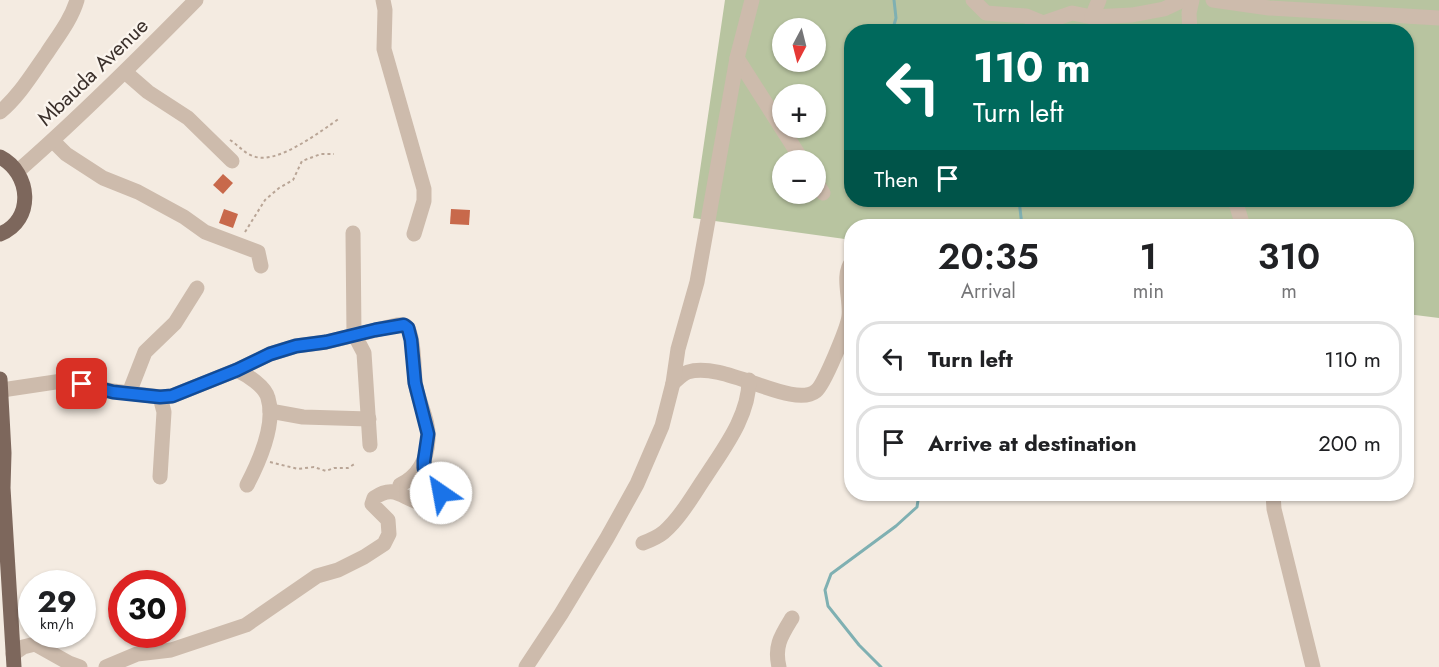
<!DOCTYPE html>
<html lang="en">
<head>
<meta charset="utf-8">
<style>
  :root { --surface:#fff; --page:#f6f6f6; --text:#202124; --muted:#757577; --line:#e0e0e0 }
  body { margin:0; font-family:Jost,sans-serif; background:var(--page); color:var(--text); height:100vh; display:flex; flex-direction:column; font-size:22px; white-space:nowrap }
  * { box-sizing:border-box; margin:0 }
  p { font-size:20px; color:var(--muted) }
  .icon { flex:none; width:33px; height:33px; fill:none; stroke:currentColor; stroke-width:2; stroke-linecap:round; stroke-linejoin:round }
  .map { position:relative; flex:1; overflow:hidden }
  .side { position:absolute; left:844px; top:219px; width:570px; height:282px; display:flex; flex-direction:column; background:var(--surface); border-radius:24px; box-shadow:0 2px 4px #0004 }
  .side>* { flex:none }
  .guide { position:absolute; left:844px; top:24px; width:570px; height:183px; border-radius:24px; box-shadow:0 2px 4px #0004; background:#00695c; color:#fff; overflow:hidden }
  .needle { width:39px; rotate:187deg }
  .buttons { position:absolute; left:772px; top:18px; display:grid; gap:12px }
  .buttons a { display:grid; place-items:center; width:54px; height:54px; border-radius:50%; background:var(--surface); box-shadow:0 2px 4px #0004; font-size:30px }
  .speed { position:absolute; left:18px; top:570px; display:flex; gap:12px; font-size:30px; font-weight:700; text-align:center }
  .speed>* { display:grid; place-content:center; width:78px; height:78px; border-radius:50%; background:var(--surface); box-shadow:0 2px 4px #0004; line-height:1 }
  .speed small { font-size:15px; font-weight:400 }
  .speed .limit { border:9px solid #d22; background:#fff; color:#111 }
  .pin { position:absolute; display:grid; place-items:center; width:51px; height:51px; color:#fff; margin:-26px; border-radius:12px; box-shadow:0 3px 9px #0006 }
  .me { position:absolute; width:66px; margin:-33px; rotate:327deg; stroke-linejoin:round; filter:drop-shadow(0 0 4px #0008) }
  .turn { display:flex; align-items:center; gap:21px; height:126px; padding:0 30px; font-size:27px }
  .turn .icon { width:78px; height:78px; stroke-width:2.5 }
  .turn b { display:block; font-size:42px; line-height:51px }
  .then { display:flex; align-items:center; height:57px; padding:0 30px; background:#0003; gap:12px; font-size:22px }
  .eta { display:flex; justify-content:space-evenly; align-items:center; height:102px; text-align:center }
  .eta b { font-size:36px; font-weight:600; line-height:42px }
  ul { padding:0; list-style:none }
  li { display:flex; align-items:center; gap:18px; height:75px; margin:0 12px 9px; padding:0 18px; border:3px solid var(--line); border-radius:24px }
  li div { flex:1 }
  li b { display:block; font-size:22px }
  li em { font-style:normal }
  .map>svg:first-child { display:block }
</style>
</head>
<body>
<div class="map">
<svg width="1439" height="667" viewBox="0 0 1439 667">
  <rect width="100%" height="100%" fill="#f4ebe1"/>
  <path fill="#b8c4a0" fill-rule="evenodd" d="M 725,0 L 1439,0 L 1439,318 L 1407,314 L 1407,226 L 852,226 L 852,240 L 693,218 ZM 783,28 L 816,28 L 816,62 L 783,62 ZM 852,32 L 1407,32 L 1407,200 L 852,200 ZM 783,94 L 816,94 L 816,128 L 783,128 ZM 783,160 L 816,160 L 816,194 L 783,194 Z"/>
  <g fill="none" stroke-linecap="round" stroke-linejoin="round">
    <g stroke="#7fb0b2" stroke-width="3">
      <path d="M 892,32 L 896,18 L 894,0"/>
      <path d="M 1019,200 L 1022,226"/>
      <path d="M 881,667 L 859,645 L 828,606 L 825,590 L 831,574 L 896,526 L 917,507 L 919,494"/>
    </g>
  </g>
  <g fill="#c8694b">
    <path d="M 223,174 L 233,183 L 223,194 L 213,185 Z"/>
    <path d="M 224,209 L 238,214 L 233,228 L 219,223 Z"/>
    <path d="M 451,209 L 470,210 L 469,225 L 450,224 Z"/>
  </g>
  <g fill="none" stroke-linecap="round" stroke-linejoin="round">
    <g stroke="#b9a596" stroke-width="2" stroke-dasharray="3 3" stroke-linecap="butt">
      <path d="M 230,140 C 238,145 244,153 253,156 C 276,166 321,131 340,118"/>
      <path d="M 245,232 L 265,200 L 279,188 L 293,180 L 302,161 L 321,154 L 334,154"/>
      <path d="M 270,462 L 298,469 L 314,467 L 326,471 L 334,468 L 348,468 L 356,463"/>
    </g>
    <g stroke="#cdbbac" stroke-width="15">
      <path d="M 383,0 L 385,10 L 384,49 L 424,189 L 424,201 L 414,234"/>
      <path d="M 973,0 L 986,13 L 1026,16 L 1043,23 L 1072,13 L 1092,17 L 1132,15 L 1164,9 L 1183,0"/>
      <path d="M 1213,0 L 1269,8 L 1439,18"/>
      <path d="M 1092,17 L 1099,0"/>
      <path d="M 1190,32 L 1189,13 L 1192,0"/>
      <path d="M 737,58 L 802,160"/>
      <path d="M 125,72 L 148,92 L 188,118 L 232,161"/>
      <path d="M 0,112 C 20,95 32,74 47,53 C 58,36 71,20 77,0"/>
      <path d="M 53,141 L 66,154 L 103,178 L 138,192 L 184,217 L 205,232 L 258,252 L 261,266"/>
      <path d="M 18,171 C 80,117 138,59 196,0"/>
      <path d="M 816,182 L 823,193"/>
      <path d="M 1235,200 L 1243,226"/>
      <path d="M 353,233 L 354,334 L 364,353 L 370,445"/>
      <path d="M 237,370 C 247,375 265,386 268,398 C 276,424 259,462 247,485"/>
      <path d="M 673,383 C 678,379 682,374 688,372 C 723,360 793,410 816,391 C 824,385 848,327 849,316 C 851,300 841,274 852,262"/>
      <path d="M 2,390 L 62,381 L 113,391 L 160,397 L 172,396 L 237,370 L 270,354 L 296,346 L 326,342 L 397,325 C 399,325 403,324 406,326 C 414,333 414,370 415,381 C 417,400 430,421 428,440 C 427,460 418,476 400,485"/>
      <path d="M 129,393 L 145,352 L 175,323 L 197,288"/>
      <path d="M 270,411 L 303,417 L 369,419"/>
      <path d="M 160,477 L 164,412 L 160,397"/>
      <path d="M 1273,494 L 1274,509 L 1313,667"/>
      <path d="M 643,543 C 651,540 658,537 664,532 C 681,517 693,495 706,476 C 724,448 749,416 749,380"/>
      <path d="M 13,654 L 23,647 L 35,644 L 69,663 L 80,667"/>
      <path d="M 106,667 L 137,654 L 171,650 L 246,625 L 317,576 L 338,570 L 364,557 L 384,544 L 389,534 L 388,520 L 372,504 L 374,498 C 392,486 398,494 415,501 L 429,497 L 439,498 C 443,483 425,476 424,461"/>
      <path d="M 526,667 L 561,614 L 607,538 L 637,484 L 662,426 L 673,383 L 678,349 L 697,282 L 737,58 L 752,0"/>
      <path d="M 779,667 C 774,646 781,636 792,618"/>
    </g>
    <g stroke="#7d675c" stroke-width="15">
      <path d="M 0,157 C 31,173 35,220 0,234"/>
      <path d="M 0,379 L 4,453 L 3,488 L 14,667"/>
    </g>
  </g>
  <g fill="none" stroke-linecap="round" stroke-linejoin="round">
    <g stroke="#114b97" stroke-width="15">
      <path id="route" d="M 82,384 L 113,392 L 160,397 L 172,396 L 237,370 L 270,354 L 296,346 L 326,342 L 375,330 L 404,325 L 408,328 L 411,340 L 415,383 L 428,434 L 424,461 L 424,468 L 437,484 L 441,493"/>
    </g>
    <use href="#route" stroke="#1a73e8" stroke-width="10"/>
  </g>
  <g text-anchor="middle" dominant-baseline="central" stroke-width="4.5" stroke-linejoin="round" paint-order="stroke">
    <g font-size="21" fill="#3b302b" stroke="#fbf5ee">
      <text transform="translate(93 72) rotate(-44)">Mbauda Avenue</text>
    </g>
  </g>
</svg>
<div class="buttons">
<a><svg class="needle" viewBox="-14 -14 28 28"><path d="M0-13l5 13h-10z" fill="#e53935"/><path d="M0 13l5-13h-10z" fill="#757577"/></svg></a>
<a>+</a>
<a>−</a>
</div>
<div class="speed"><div>29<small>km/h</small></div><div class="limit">30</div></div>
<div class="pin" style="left:82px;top:384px;background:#d93025"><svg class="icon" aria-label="arrive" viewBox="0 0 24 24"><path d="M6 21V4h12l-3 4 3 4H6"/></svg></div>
<svg class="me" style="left:441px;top:493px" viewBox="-20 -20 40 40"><circle r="19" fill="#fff"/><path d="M0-13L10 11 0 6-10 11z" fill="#1a73e8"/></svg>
<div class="guide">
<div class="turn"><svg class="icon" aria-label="left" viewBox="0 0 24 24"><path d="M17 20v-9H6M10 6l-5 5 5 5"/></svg><div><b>110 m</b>Turn left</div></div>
<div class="then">Then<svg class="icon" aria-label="arrive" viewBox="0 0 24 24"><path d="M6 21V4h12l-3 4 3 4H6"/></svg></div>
</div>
<section class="side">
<div class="eta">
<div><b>20:35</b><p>Arrival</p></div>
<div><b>1</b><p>min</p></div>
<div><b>310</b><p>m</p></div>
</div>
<ul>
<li><svg class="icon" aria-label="left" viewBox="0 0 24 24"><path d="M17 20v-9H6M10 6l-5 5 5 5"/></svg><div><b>Turn left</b></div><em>110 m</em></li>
<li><svg class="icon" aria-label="arrive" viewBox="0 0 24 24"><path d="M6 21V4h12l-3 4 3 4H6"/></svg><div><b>Arrive at destination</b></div><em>200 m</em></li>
</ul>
</section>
</div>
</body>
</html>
